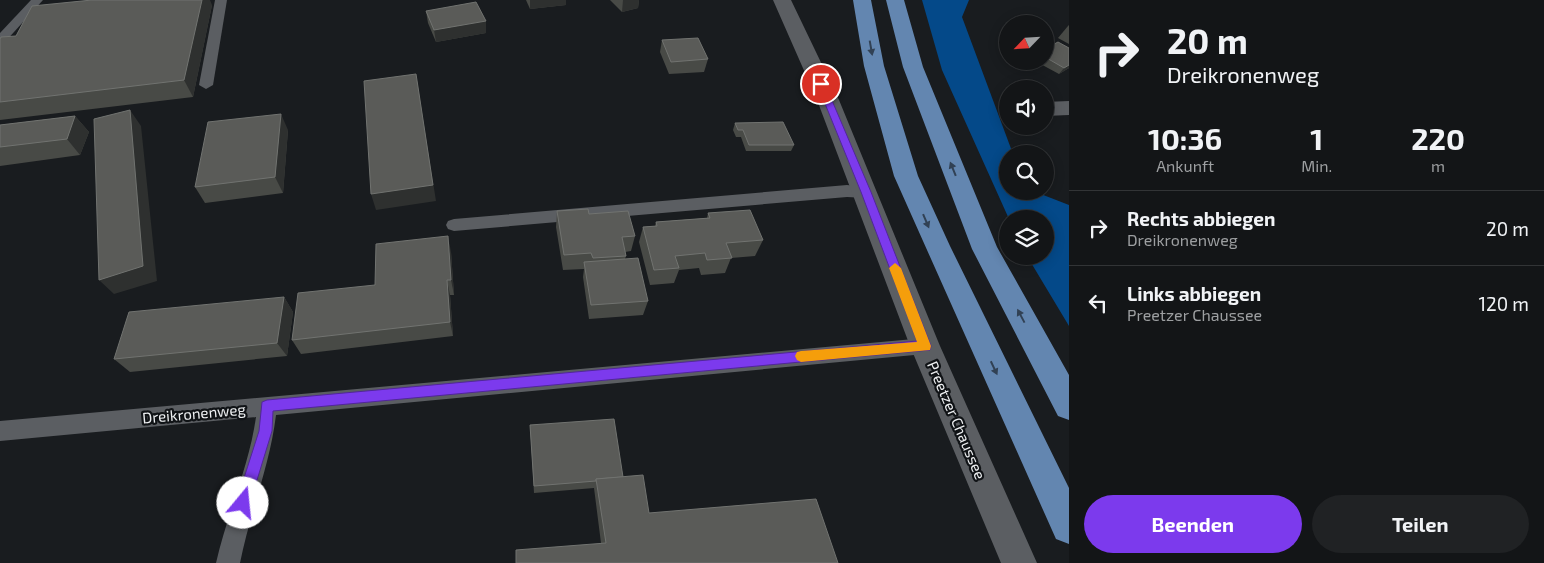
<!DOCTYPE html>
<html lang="de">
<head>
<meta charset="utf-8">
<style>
  :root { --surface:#131517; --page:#202224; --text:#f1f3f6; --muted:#9d9fa1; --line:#323436; --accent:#7c3aed }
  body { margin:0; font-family:"Exo 2",sans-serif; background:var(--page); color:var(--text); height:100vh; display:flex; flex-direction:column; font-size:19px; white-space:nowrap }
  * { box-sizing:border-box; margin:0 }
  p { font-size:16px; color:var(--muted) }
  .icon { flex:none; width:28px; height:28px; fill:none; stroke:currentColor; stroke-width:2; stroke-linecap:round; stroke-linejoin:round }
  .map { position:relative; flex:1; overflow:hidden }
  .panel { display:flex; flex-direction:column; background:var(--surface); width:475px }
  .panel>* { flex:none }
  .guide { background:#131517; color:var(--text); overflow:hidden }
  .needle { width:32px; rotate:245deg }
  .fabs { position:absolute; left:999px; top:15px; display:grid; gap:10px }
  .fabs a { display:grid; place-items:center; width:55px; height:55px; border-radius:50%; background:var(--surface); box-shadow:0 2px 12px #0003,0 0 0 1px var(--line); font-size:25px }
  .pin { position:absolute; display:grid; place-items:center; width:42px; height:42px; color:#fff; margin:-21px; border:2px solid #fff; border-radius:50%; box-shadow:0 1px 5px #0007 }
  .me { position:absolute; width:55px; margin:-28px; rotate:17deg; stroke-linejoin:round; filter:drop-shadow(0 0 4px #0008) }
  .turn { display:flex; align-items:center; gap:18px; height:105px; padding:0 15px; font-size:22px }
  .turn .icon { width:65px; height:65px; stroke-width:2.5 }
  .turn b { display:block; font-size:35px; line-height:42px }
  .eta { display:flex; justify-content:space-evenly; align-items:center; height:85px; text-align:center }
  .eta b { font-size:30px; font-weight:700; line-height:35px }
  .primary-button { display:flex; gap:10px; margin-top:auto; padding:10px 15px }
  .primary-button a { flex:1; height:58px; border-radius:30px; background:var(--accent); color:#fff; font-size:20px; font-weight:700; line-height:58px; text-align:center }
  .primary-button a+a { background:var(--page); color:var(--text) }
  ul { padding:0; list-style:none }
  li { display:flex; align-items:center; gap:15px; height:75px; padding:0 15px; border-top:1px solid var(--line) }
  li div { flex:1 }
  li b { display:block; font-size:19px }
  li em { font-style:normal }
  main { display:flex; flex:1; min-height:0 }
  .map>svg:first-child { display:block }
</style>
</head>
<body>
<main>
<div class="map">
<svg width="1069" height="563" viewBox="0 0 1069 563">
  <rect width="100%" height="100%" fill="#191c1f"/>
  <path fill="#044989" d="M 922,0 L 969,0 L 962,17 L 1013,154 L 1008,154 L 1008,191 L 1033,191 L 1069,205 L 1069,326 L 1027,256 L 1045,256 L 1045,219 L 1009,219 L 942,70 Z"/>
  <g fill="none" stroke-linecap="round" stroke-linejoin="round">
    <g fill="#5b5e62" fill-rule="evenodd">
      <path d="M 31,0 L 43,0 L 4,43 L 0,44 L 0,33 Z"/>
      <path d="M 215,0 L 227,0 L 213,85 L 206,89 L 199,85 Z"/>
      <path d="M 847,185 L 872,188 L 874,192 L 872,196 L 866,198 L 847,197 L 454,231 L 448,229 L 446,225 L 448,221 L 454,219 Z"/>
      <path d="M 925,338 L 932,340 L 934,346 L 932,352 L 925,354 L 276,415 C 270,465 250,513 240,563 L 216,563 C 227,514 249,467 256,417 L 0,441 L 0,421 Z"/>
    </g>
    <g fill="#5b5e62" fill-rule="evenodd">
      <path d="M 773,0 L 791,0 L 839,100 L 940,346 L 1037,563 L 1001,563 L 910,346 L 817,100 Z"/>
      <path d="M 1069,101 L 1069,115 L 1045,116 L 1045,102 Z"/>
    </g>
    <g fill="#6386b0" fill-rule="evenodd">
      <path d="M 853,0 L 871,0 L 884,66 L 918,176 L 950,246 L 1069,488 L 1069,544 L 1056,539 L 894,176 L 864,66 Z"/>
      <path d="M 886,0 L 904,0 L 923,67 L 997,247 L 1069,375 L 1069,420 L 1058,416 L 972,249 L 903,67 Z"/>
    </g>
  </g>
  <g fill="#484a46">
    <path d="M 526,0 L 566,0 L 566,5 L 530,9 Z"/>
    <path d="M 610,0 L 639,0 L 638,8 L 622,12 Z"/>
    <path d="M 212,5 L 193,97 L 0,120 L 0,39 L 16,36 Z"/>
    <path d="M 426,11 L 486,33 L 436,42 L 428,23 Z"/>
    <path d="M 1069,25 L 1069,44 L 1058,38 L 1068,26 Z"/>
    <path d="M 662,40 L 708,59 L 704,72 L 669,74 L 660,52 Z"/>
    <path d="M 1045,49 L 1069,68 L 1059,74 L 1035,61 L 1045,61 Z"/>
    <path d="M 75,116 L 89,132 L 80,155 L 0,166 L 0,125 Z"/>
    <path d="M 735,123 L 794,145 L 791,151 L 746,151 L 741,137 L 736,137 L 733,130 Z"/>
    <path d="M 288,130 L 283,193 L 205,203 L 195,187 Z"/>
    <path d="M 557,211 L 589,214 L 635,236 L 631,251 L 625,252 L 626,256 L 625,259 L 648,301 L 643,315 L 589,319 L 583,277 L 584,269 L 563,270 L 556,227 Z"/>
    <path d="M 708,213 L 763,240 L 755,256 L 731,258 L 725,273 L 701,275 L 699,268 L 679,270 L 674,283 L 650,285 L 639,242 L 643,227 L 655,226 L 656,222 L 707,218 Z"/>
    <path d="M 451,252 L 454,295 L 450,295 L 453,336 L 301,354 L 292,340 L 375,285 Z"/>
    <path d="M 284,297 L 293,312 L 287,356 L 130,372 L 114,359 Z"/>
    <path d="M 530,425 L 623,477 L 649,513 L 838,563 L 601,543 L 594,488 L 534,493 Z"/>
  </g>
  <g fill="#2e302f">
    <path d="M 202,0 L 210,0 L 212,5 L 193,97 L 184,80 Z"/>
    <path d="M 530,0 L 566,0 L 566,5 L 530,9 Z"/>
    <path d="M 623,0 L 639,0 L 638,8 L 622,12 Z"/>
    <path d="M 486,21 L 486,33 L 436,42 L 434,30 Z"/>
    <path d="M 1069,65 L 1069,68 L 1059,74 L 1064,68 Z"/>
    <path d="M 416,74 L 436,201 L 376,210 L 371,194 Z"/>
    <path d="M 130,110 L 141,126 L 157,281 L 114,294 L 99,280 Z"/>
    <path d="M 281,114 L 288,130 L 283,193 L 275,177 Z"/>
    <path d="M 75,116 L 89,132 L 80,155 L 67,139 Z"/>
    <path d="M 448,236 L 451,252 L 454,295 L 451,280 Z"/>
    <path d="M 447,280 L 450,295 L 453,336 L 450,322 Z"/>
    <path d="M 284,297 L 293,312 L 287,356 L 277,343 Z"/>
  </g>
  <g fill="#5a5b58" stroke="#717370">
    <path d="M 92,0 L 202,0 L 184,80 L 0,102 L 0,39 L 1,37 L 16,36 L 32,6 Z"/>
    <path d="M 476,2 L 486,21 L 434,30 L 426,11 Z"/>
    <path d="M 698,38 L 708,59 L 671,62 L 662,40 Z"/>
    <path d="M 1058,42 L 1069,48 L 1069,65 L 1064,68 L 1045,57 L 1045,49 Z"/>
    <path d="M 416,74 L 433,185 L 371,194 L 364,81 Z"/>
    <path d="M 130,110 L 143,266 L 99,280 L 94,119 Z"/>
    <path d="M 281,114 L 275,177 L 195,187 L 208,122 Z"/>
    <path d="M 75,116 L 67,139 L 0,147 L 0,125 Z"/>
    <path d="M 783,122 L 794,145 L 749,145 L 743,130 L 738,130 L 735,123 Z"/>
    <path d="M 588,209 L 589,214 L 628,211 L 635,236 L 622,237 L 626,256 L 593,258 L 591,253 L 564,255 L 557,211 Z"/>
    <path d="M 750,210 L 763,240 L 726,243 L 732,258 L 707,260 L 705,253 L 675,256 L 679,268 L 654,270 L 643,227 L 657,226 L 656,222 L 710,218 L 708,213 Z"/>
    <path d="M 448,236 L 451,280 L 447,280 L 450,322 L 292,340 L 298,293 L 375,285 L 376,244 Z"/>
    <path d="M 638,258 L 648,301 L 591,305 L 584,262 Z"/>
    <path d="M 284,297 L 277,343 L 114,359 L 129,312 Z"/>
    <path d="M 614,419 L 623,477 L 596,479 L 596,481 L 534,486 L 530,425 Z"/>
    <path d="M 643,475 L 649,513 L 816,499 L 838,563 L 516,563 L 516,550 L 606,543 L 596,479 Z"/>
  </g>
  <defs><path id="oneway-solid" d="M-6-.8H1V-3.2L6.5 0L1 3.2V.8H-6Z" transform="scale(1.25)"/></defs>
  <g fill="#314154">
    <use href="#oneway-solid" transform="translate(871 48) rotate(80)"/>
    <use href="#oneway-solid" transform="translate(953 169) rotate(-112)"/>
    <use href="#oneway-solid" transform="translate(926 221) rotate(67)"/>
    <use href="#oneway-solid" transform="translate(1021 316) rotate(-118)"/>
    <use href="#oneway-solid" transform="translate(994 368) rotate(65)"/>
  </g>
  <path fill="#7c3aed" stroke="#51269a" d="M 821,81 L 825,84 L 871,192 L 931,346 L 930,350 L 273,411 L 272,431 L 250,503 L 248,508 L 243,511 L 238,508 L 236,503 L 259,431 L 262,402 L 267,400 L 917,341 L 861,192 L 817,84 Z"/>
  <path fill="#f59e0b" d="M 895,263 L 901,268 L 931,346 L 930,350 L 801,362 L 797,360 L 795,356 L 797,352 L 801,351 L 917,342 L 889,268 Z"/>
  <g text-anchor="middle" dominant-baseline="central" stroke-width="4.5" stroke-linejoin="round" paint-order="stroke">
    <g font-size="15" fill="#eef0f2" stroke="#101316">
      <text transform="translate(194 413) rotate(-5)">Dreikronenweg</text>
      <text transform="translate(957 420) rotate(67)">Preetzer Chaussee</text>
    </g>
  </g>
</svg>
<div class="fabs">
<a><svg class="needle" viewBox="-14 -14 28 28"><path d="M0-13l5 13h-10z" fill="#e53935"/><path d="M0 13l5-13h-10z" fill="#9d9fa1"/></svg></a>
<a><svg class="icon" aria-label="sound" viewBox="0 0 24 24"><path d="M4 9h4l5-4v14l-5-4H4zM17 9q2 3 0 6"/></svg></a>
<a><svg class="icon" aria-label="search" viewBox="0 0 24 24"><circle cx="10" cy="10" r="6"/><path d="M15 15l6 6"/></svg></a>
<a><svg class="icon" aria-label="layers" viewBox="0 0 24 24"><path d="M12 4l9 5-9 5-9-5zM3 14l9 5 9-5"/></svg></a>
</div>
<div class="pin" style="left:821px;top:84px;background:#d93025"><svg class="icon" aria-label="arrive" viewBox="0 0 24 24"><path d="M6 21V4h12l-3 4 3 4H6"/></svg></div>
<svg class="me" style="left:243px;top:503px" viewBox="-20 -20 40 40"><circle r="19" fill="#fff"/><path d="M0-13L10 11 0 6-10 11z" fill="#7c3aed"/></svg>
</div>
<section class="panel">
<div class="guide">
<div class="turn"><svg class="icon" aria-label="right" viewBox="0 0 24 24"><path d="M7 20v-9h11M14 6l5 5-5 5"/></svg><div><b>20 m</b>Dreikronenweg</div></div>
</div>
<div class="eta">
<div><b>10:36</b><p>Ankunft</p></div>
<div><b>1</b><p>Min.</p></div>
<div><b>220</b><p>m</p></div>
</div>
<ul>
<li><svg class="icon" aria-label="right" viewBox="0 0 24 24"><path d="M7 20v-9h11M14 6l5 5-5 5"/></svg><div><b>Rechts abbiegen</b><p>Dreikronenweg</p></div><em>20 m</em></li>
<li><svg class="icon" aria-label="left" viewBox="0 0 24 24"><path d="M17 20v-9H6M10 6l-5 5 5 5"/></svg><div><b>Links abbiegen</b><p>Preetzer Chaussee</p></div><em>120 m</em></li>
</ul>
<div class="primary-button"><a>Beenden</a><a>Teilen</a></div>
</section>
</main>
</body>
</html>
